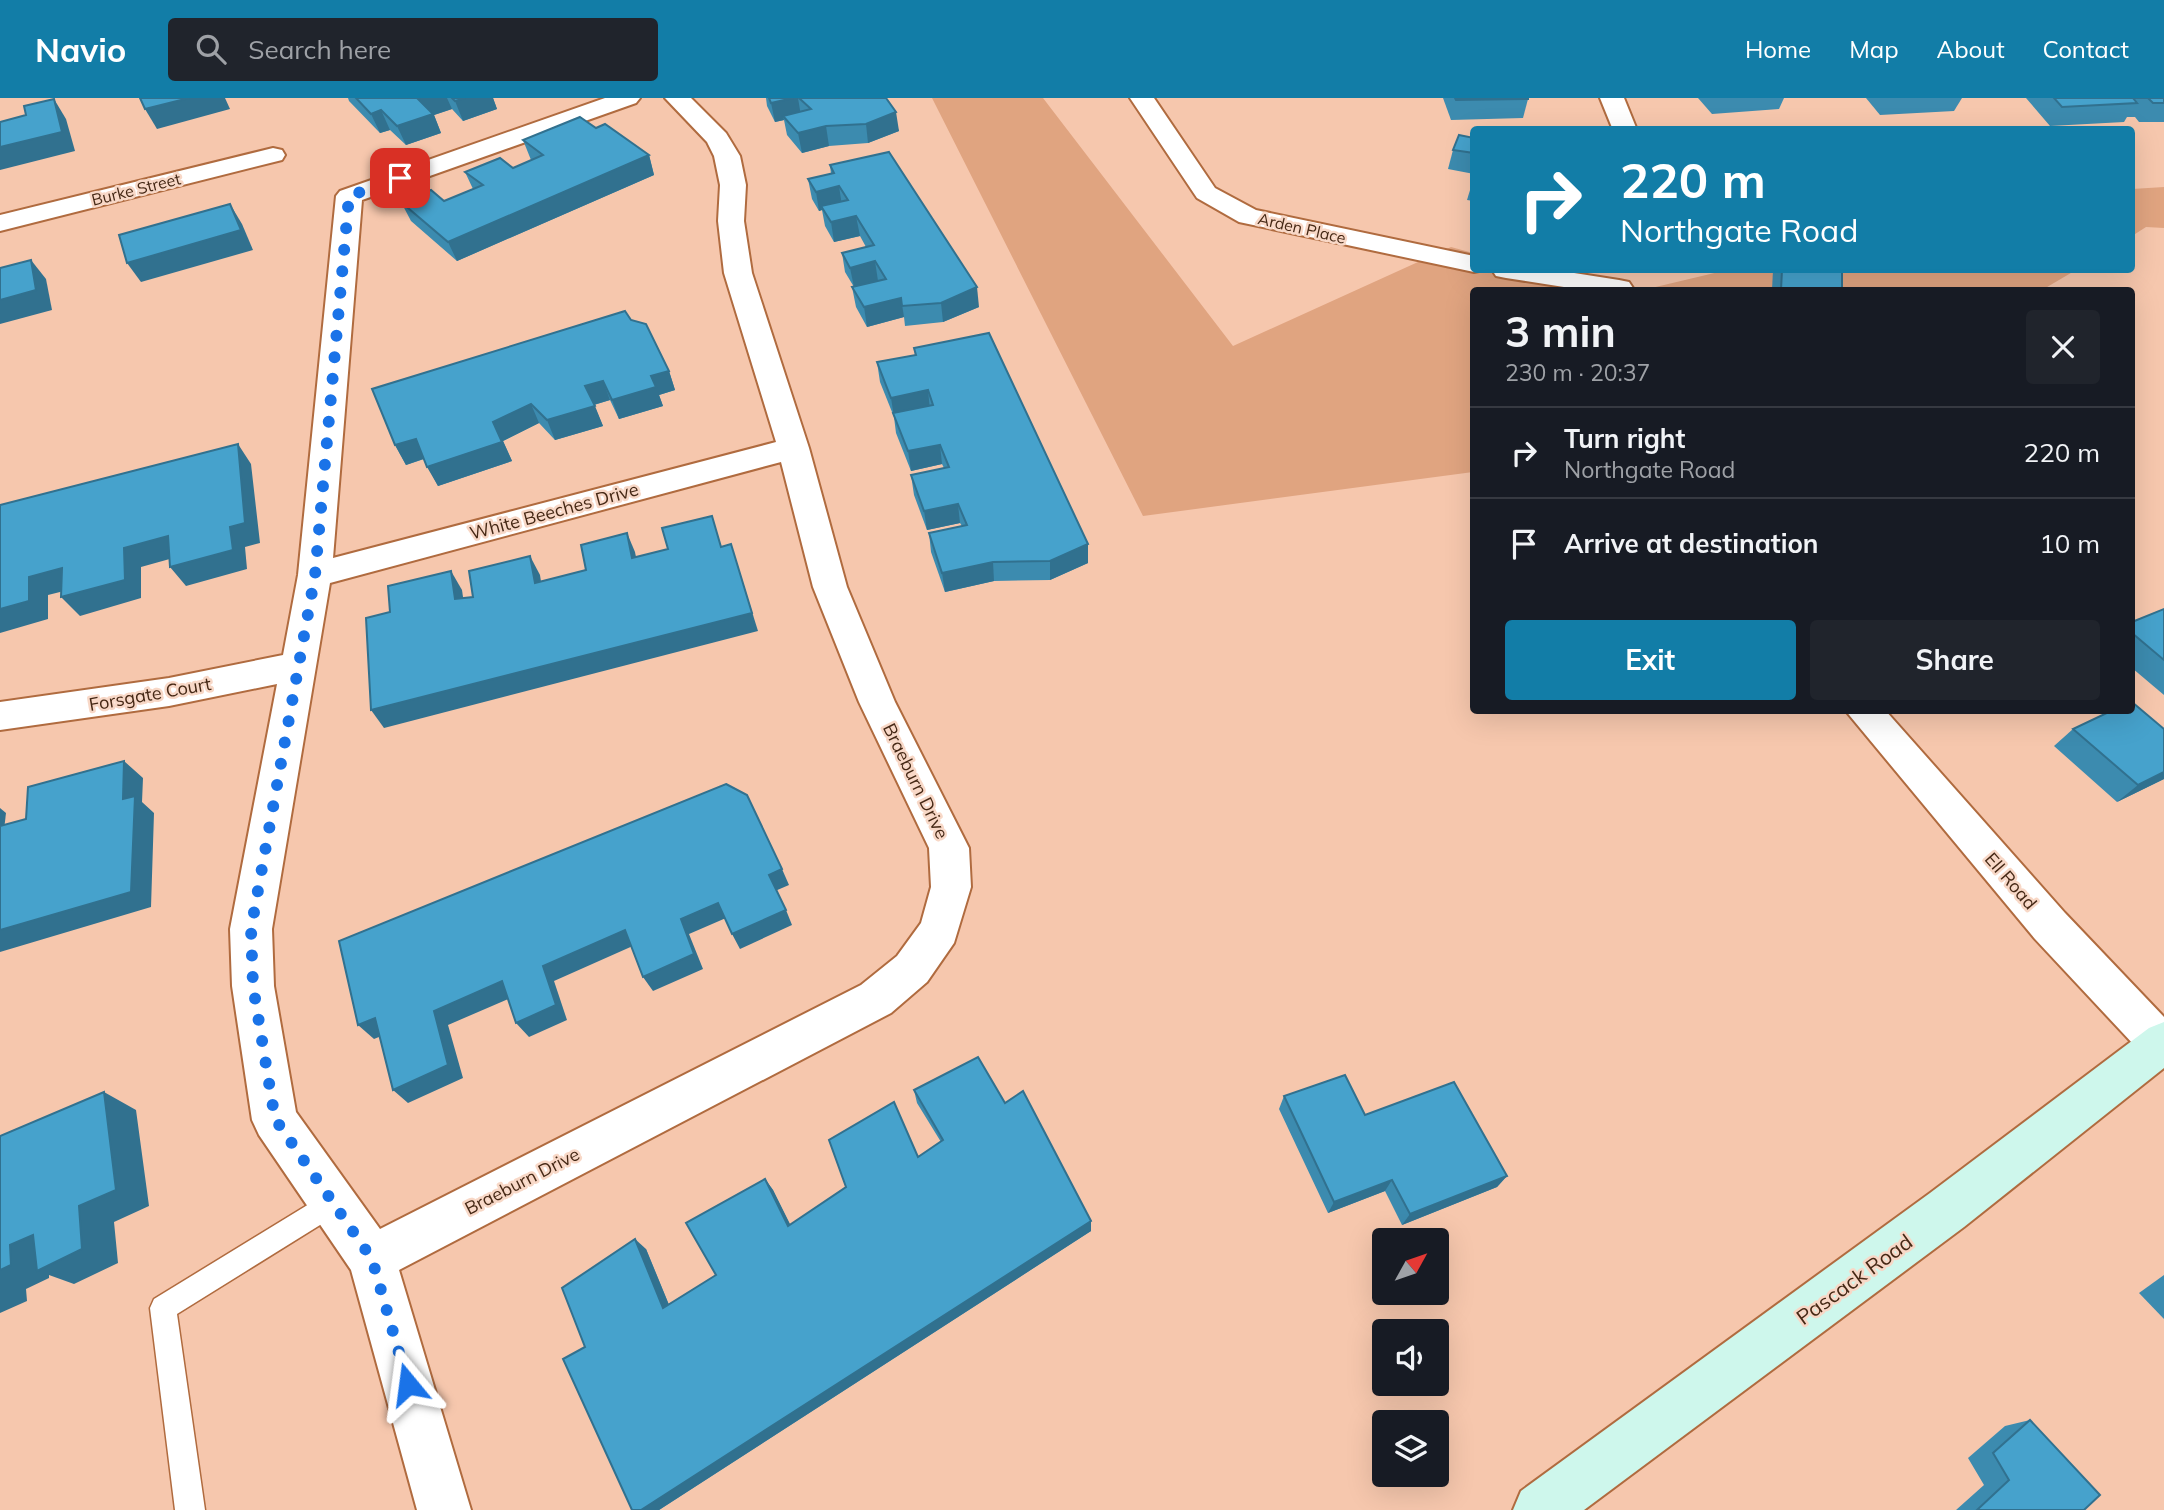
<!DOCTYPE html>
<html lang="en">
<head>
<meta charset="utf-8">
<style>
  :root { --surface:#171b24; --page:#20242c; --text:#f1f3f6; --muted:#9ea1a6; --line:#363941; --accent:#127da7 }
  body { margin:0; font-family:Mulish,sans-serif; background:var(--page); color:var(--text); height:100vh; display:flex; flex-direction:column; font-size:26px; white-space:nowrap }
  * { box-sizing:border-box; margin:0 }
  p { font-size:23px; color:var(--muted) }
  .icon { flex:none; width:38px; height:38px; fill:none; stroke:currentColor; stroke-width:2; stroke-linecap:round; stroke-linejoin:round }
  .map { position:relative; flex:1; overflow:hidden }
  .drawer { position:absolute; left:1470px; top:189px; width:665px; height:427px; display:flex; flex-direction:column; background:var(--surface); border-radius:7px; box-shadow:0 7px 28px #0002 }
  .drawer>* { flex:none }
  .top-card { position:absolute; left:1470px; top:28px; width:665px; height:147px; border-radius:7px; box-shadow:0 7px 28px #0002; background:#127da7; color:#fff; overflow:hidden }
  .needle { width:46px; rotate:50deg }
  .fabs { position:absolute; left:1372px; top:1130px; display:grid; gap:14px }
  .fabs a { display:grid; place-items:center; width:77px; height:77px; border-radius:7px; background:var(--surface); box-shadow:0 7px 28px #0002; font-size:35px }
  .pin { position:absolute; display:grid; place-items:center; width:60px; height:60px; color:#fff; margin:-30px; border-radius:14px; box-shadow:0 4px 10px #0006 }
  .me { position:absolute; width:77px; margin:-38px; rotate:344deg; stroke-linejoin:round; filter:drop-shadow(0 0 5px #0008) }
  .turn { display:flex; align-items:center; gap:24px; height:147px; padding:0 35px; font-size:32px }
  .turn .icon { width:91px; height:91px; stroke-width:2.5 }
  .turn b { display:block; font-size:49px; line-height:60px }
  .round { display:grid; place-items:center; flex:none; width:74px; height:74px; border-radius:7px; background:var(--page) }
  .headline { display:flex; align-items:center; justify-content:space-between; height:119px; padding:0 35px }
  h1 { font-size:42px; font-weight:700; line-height:52px }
  .primary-button { display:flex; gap:14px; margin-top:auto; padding:14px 35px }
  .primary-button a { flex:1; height:80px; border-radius:7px; background:var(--accent); color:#fff; font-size:28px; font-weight:700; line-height:80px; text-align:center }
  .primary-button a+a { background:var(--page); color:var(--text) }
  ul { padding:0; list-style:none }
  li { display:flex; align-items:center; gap:21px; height:91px; padding:0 35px; border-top:2px solid var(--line) }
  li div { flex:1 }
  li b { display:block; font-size:26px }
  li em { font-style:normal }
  header { display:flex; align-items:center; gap:42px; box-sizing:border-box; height:98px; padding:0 35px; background:var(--accent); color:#fff }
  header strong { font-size:33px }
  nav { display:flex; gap:38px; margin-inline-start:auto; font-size:24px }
  .search { width:490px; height:63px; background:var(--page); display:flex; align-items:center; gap:18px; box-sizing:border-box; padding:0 24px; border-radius:7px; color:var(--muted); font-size:26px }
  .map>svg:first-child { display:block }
</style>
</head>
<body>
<header>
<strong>Navio</strong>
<div class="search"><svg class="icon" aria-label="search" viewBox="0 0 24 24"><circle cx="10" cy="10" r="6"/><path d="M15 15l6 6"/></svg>Search here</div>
<nav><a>Home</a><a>Map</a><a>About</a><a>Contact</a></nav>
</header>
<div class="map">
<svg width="2164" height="1412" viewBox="0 0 2164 1412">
  <rect width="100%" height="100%" fill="#f6c7ad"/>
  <g fill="#e0a480">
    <path d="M 932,0 L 1043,0 L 1233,248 L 1451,149 L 1473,155 L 1474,172 L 1526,172 L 1595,192 L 1474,192 L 1473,374 L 1143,418 Z"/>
    <path d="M 2164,89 L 2164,130 L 2146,129 L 2132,138 L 2132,91 Z"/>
    <path d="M 1727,172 L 2076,172 L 2042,192 L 1643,192 Z"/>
  </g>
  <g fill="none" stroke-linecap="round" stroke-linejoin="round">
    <g stroke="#b06b3f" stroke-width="3">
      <path id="lane" d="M 332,1092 L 341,1096 L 345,1105 L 341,1114 L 177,1216 L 205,1412 L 175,1412 L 150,1210 L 154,1201 Z"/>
    </g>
    <g stroke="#b06b3f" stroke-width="4">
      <g id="street">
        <path d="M 605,0 L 640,0 L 636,5 L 362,102 L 333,460 L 776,344 L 724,175 L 718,123 L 720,87 L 714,58 L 707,44 L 665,0 L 691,0 L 726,35 L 740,58 L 746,87 L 744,123 L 752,175 L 809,350 L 847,489 L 895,604 L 969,750 L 971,789 L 954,845 L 927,884 L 891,915 L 399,1172 L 471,1412 L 417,1412 L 351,1172 L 259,1037 L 252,1022 L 232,888 L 230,831 L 277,586 L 169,608 L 0,632 L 0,604 L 169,580 L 283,557 L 298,477 L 336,98 L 340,93 ZM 781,364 L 813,489 L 859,604 L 929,750 L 931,789 L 921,825 L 897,858 L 861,887 L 380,1131 L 296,1014 L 274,888 L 272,831 L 330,485 Z"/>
        <path d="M 1130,0 L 1154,0 L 1215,90 L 1256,112 L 1474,158 L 1474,172 L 1484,172 L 1474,174 L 1239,124 L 1197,100 Z"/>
        <path d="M 1600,0 L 1624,0 L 1637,32 L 1613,32 Z"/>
        <path d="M 273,50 L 282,52 L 285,57 L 282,62 L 0,133 L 0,117 Z"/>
        <path d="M 1492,172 L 1555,172 L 1619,182 L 1629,184 L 1633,190 L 1583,192 L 1506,180 L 1496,178 Z"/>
        <path d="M 1845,612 L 1885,612 L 2065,815 L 2164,919 L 2164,969 L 2149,963 L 2035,841 Z"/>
      </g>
    </g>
    <g stroke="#b06b3f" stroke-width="4">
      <path id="secondary" d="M 2164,924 L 2164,970 L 1964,1129 L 1584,1412 L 1513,1412 L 1521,1393 L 1930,1095 L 2149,930 Z"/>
    </g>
    <use href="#lane" fill="#fff" fill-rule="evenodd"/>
    <use href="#street" fill="#fff" fill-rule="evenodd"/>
    <use href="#secondary" fill="#cef7ec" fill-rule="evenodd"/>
  </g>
  <g fill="#3c8baf">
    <path d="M 348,0 L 493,0 L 497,11 L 463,23 L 452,11 L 434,17 L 441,35 L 406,47 L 390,32 L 380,35 L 349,3 Z"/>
    <path d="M 766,0 L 886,0 L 899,33 L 868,45 L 829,48 L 802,55 L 787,37 L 784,22 L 775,24 L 767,8 Z"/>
    <path d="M 1443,0 L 1528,0 L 1528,1 L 1523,20 L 1451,22 Z"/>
    <path d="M 1698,0 L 1784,0 L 1779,11 L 1712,16 Z"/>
    <path d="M 1866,0 L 1962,0 L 1954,13 L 1880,17 Z"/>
    <path d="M 2026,0 L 2164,0 L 2164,24 L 2139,24 L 2135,19 L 2127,19 L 2124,24 L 2050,28 Z"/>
    <path d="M 596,30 L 649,57 L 654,77 L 457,163 L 411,123 L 401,104 L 444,103 L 473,91 L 465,74 L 513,70 L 531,62 L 523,42 Z"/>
    <path d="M 1474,40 L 1474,76 L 1448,71 L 1453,52 Z"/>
    <path d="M 830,67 L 979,209 L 943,224 L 905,228 L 904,219 L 867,229 L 856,209 L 852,189 L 854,189 L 845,174 L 842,155 L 866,149 L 860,138 L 834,144 L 825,128 L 822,112 L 819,113 L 812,101 L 808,81 L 831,76 Z"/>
    <path d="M 1474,79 L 1474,103 L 1467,102 Z"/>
    <path d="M 1773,172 L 1842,172 L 1842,192 L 1772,192 Z"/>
    <path d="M 914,250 L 1088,465 L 1050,482 L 994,483 L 945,494 L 931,454 L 929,435 L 962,428 L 960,425 L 927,432 L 914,397 L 911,377 L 944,370 L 942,366 L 911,373 L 896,335 L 894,319 L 880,284 L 877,264 L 915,257 Z"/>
    <path d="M 669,273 L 675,292 L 659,297 L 663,308 L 619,321 L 610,302 L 594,307 L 603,328 L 555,342 L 539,325 L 503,343 L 512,363 L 438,388 L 424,361 L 406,367 L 395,347 L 372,291 Z"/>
    <path d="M 2164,511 L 2164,597 L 2132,570 L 2132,524 Z"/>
    <path d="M 2073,631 L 2164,681 L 2117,704 L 2054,648 Z"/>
    <path d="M 914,992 L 1005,1005 L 1091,1123 L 1091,1133 L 659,1412 L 632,1412 L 585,1249 L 646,1151 L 669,1207 L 716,1177 L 765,1081 L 773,1092 L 790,1127 L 918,1059 L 941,1044 L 917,1005 Z"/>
    <path d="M 1284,998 L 1365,1017 L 1507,1078 L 1497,1089 L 1402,1127 L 1385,1093 L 1328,1115 L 1279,1011 Z"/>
    <path d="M 2164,1177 L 2164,1221 L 2139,1195 Z"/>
    <path d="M 2030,1322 L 2084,1412 L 1956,1412 L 1984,1387 L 1968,1360 L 2005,1328 Z"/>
  </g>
  <g fill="#31718f">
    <path d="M 189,0 L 225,0 L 230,11 L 157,31 L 145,11 Z"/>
    <path d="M 420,0 L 447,0 L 452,11 L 434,17 L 441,35 L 406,47 L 397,28 L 418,1 Z"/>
    <path d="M 465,0 L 493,0 L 497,11 L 463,23 L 455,3 Z"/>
    <path d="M 793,0 L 798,0 L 801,18 L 783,18 L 784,22 L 775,24 L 771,5 Z"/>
    <path d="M 54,1 L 66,21 L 75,53 L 0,72 L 0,49 Z"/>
    <path d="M 381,12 L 390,32 L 380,35 L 371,16 Z"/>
    <path d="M 896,14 L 899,33 L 868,45 L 866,26 Z"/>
    <path d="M 826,28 L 829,48 L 802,55 L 798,35 Z"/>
    <path d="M 649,57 L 654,77 L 457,163 L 448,144 Z"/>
    <path d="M 839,88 L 842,108 L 821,108 L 822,112 L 819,113 L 816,94 Z"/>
    <path d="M 230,106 L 242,126 L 253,152 L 141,184 L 127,165 Z"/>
    <path d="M 856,118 L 860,138 L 834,144 L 831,124 Z"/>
    <path d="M 31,162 L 46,181 L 52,212 L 0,226 L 0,202 Z"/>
    <path d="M 875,163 L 878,183 L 854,189 L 850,170 Z"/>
    <path d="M 977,189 L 979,209 L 943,224 L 941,205 Z"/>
    <path d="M 901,200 L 904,219 L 867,229 L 864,209 Z"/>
    <path d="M 669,273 L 675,292 L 659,297 L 663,308 L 619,321 L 612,302 L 651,278 Z"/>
    <path d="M 603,283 L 610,302 L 593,307 L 585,288 Z"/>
    <path d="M 928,292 L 930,312 L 893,315 L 894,319 L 891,300 Z"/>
    <path d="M 531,306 L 539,325 L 503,343 L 512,363 L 438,388 L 427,369 L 493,324 Z"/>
    <path d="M 595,308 L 603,328 L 555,342 L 547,322 Z"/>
    <path d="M 416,341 L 426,360 L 406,367 L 395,347 Z"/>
    <path d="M 238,346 L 251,366 L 260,445 L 245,449 L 247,471 L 186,488 L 170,469 Z"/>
    <path d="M 940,347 L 942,366 L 911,373 L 908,353 Z"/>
    <path d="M 958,406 L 960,425 L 927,432 L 924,413 Z"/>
    <path d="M 627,435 L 635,454 L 640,479 L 632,460 Z"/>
    <path d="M 168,438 L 184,457 L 141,469 L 141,500 L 80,518 L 61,499 L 124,450 Z"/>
    <path d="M 731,446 L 758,533 L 384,630 L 371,612 Z"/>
    <path d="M 1088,446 L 1088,465 L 1050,482 L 1050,463 Z"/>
    <path d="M 530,458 L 540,477 L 544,503 L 535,485 Z"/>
    <path d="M 993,464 L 994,483 L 945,494 L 942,475 Z"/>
    <path d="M 62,470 L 80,489 L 48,497 L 48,521 L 0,535 L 0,511 L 29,479 Z"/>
    <path d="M 451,473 L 462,492 L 466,520 L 455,501 Z"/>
    <path d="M 124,663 L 143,680 L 142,704 L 154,715 L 151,809 L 0,854 L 0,832 L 123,701 Z"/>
    <path d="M 2164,674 L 2164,681 L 2117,704 L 2138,687 Z"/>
    <path d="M 0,710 L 6,715 L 2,749 L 0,748 Z"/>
    <path d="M 782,771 L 789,787 L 775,793 L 769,777 Z"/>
    <path d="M 718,805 L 726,820 L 689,836 L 703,871 L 653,893 L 643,879 L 681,821 Z"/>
    <path d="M 786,812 L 792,827 L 740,851 L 732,836 Z"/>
    <path d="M 625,832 L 635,847 L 554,883 L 567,922 L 529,939 L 516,925 L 543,868 Z"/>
    <path d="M 502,883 L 515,898 L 448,927 L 463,980 L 408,1005 L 393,992 L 434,913 Z"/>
    <path d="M 375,920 L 391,934 L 374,941 L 358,927 Z"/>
    <path d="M 104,994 L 136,1012 L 149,1108 L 114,1124 L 118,1165 L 74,1186 L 49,1177 L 49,1180 L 26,1191 L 27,1203 L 0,1215 L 0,1172 L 10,1147 L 79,1108 Z"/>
    <path d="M 1507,1078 L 1497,1089 L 1402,1127 L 1410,1116 Z"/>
    <path d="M 765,1081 L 773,1092 L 796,1138 L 788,1128 Z"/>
    <path d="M 1392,1082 L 1385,1093 L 1328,1115 L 1334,1104 Z"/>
    <path d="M 1091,1123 L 1091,1133 L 659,1412 L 641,1412 Z"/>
    <path d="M 635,1141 L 646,1151 L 674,1219 L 663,1210 Z"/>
  </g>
  <g fill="#46a2cc" stroke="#31718f" stroke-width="2">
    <path d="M 140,0 L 189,0 L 145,11 Z"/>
    <path d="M 356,0 L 420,0 L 418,1 L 433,16 L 397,28 L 381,12 L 371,16 Z"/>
    <path d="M 452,0 L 465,0 L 455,3 Z"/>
    <path d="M 769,0 L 793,0 L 771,5 Z"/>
    <path d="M 799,0 L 886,0 L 896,14 L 866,26 L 826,28 L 798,35 L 783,18 L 811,11 Z"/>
    <path d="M 1455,0 L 1528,0 L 1528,1 L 1456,2 Z"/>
    <path d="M 2054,0 L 2164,0 L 2164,5 L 2153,5 L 2148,0 L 2133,0 L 2137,5 L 2062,9 Z"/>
    <path d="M 54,1 L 62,34 L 0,49 L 0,24 L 26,17 L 24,8 Z"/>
    <path d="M 580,19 L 596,30 L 605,26 L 649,57 L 448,144 L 401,104 L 431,92 L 444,103 L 483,87 L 465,74 L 500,60 L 513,70 L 543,57 L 523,42 Z"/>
    <path d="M 1459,37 L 1474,40 L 1474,55 L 1453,52 Z"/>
    <path d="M 889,54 L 977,189 L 941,205 L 902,208 L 901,200 L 864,209 L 852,189 L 886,181 L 875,163 L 850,170 L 842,155 L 874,147 L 856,118 L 831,124 L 821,108 L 848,102 L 839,88 L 816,94 L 808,81 L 834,75 L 830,67 Z"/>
    <path d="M 230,106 L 241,132 L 127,165 L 119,137 Z"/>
    <path d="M 31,162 L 36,192 L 0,202 L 0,170 Z"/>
    <path d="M 1782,172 L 1842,172 L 1842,192 L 1781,192 Z"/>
    <path d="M 625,213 L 631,222 L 646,226 L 669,273 L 651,278 L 656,289 L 612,302 L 603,283 L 585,288 L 595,308 L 547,322 L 531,306 L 493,324 L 502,344 L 427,369 L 416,341 L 395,347 L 372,291 Z"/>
    <path d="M 989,235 L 1088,446 L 1050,463 L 993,464 L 942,475 L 929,435 L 967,427 L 958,406 L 924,413 L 911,377 L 949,369 L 940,347 L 908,353 L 893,315 L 933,307 L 928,292 L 891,300 L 877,264 L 916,257 L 914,250 Z"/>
    <path d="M 238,346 L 245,425 L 230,429 L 233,452 L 170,469 L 168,438 L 124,450 L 125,482 L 61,499 L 62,470 L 29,479 L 29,503 L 0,511 L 0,407 Z"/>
    <path d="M 712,418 L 721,449 L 731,446 L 752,515 L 371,612 L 366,520 L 390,514 L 388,488 L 451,473 L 455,501 L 473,499 L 469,473 L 530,458 L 535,485 L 586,472 L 581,447 L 627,435 L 632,460 L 668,451 L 662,430 Z"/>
    <path d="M 2164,511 L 2164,562 L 2132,535 L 2132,524 Z"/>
    <path d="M 2132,604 L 2164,631 L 2164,674 L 2138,687 L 2073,631 L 2113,612 L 2132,612 Z"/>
    <path d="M 124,663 L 123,701 L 135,698 L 131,794 L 0,832 L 0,728 L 26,721 L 28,689 Z"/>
    <path d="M 726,686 L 747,697 L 782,771 L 769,777 L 786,812 L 732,836 L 718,805 L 681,821 L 694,856 L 643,879 L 625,832 L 543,868 L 556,907 L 516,925 L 502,883 L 434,913 L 448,967 L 393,992 L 375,920 L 358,927 L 339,843 Z"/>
    <path d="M 978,959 L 1005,1005 L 1023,993 L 1091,1123 L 641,1412 L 632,1412 L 563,1261 L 585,1249 L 562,1190 L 635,1141 L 663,1210 L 716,1177 L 686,1125 L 765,1081 L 788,1128 L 846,1089 L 829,1042 L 894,1004 L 918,1059 L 943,1042 L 914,992 Z"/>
    <path d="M 1345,977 L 1365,1017 L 1454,984 L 1507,1078 L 1410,1116 L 1392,1082 L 1334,1104 L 1284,998 Z"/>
    <path d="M 104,994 L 116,1092 L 79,1108 L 82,1151 L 37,1173 L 33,1137 L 10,1147 L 11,1167 L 0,1172 L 0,1038 Z"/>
    <path d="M 2030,1322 L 2100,1397 L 2084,1412 L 1977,1412 L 2009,1382 L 1993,1355 Z"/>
  </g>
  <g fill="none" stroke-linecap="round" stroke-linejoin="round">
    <path stroke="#1a73e8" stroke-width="12" stroke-dasharray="0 21.6" d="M 400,80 L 349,98 L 315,477 L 251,831 L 253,888 L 275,1021 L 372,1161 L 408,1286"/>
  </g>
  <g text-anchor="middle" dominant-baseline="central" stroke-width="5" stroke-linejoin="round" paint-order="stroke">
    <g font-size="16" fill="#452815" stroke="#f8d8c7">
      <text transform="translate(136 91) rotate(-14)">Burke Street</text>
      <text transform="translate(1302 130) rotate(13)">Arden Place</text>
    </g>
    <g font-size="18" fill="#452815" stroke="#f8d8c7">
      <text transform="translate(554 413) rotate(-15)">White Beeches Drive</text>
      <text transform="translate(150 596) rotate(-10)">Forsgate Court</text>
      <text transform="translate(916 683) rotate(64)">Braeburn Drive</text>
      <text transform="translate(2011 783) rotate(49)">Ell Road</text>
      <text transform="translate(522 1083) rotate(-27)">Braeburn Drive</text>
    </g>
    <g font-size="21" fill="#452815" stroke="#f8d8c7">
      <text transform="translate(1854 1181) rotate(-36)">Pascack Road</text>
    </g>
  </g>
</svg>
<div class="fabs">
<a><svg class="needle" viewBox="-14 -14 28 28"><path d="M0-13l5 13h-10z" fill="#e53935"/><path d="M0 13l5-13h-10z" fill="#9ea1a6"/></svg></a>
<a><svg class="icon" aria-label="sound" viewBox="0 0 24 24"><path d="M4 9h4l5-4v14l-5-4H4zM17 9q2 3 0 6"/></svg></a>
<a><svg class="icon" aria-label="layers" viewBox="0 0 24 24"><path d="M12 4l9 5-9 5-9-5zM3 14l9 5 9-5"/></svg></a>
</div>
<div class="pin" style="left:400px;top:80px;background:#d93025"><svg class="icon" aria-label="arrive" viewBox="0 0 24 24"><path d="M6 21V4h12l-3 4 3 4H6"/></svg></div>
<svg class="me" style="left:408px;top:1286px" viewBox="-20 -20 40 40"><path d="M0-17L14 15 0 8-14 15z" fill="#1a73e8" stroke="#fff" stroke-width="4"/></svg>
<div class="top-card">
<div class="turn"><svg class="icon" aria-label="right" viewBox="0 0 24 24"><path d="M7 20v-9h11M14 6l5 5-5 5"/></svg><div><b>220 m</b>Northgate Road</div></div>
</div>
<section class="drawer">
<div class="headline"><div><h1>3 min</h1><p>230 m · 20:37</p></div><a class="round"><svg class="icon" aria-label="close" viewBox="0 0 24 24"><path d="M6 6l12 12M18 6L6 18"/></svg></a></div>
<ul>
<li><svg class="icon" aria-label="right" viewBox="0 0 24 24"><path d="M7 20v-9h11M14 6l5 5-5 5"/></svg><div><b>Turn right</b><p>Northgate Road</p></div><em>220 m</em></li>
<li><svg class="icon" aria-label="arrive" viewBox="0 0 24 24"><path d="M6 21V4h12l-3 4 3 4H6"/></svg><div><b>Arrive at destination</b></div><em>10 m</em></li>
</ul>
<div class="primary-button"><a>Exit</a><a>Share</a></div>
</section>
</div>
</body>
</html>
